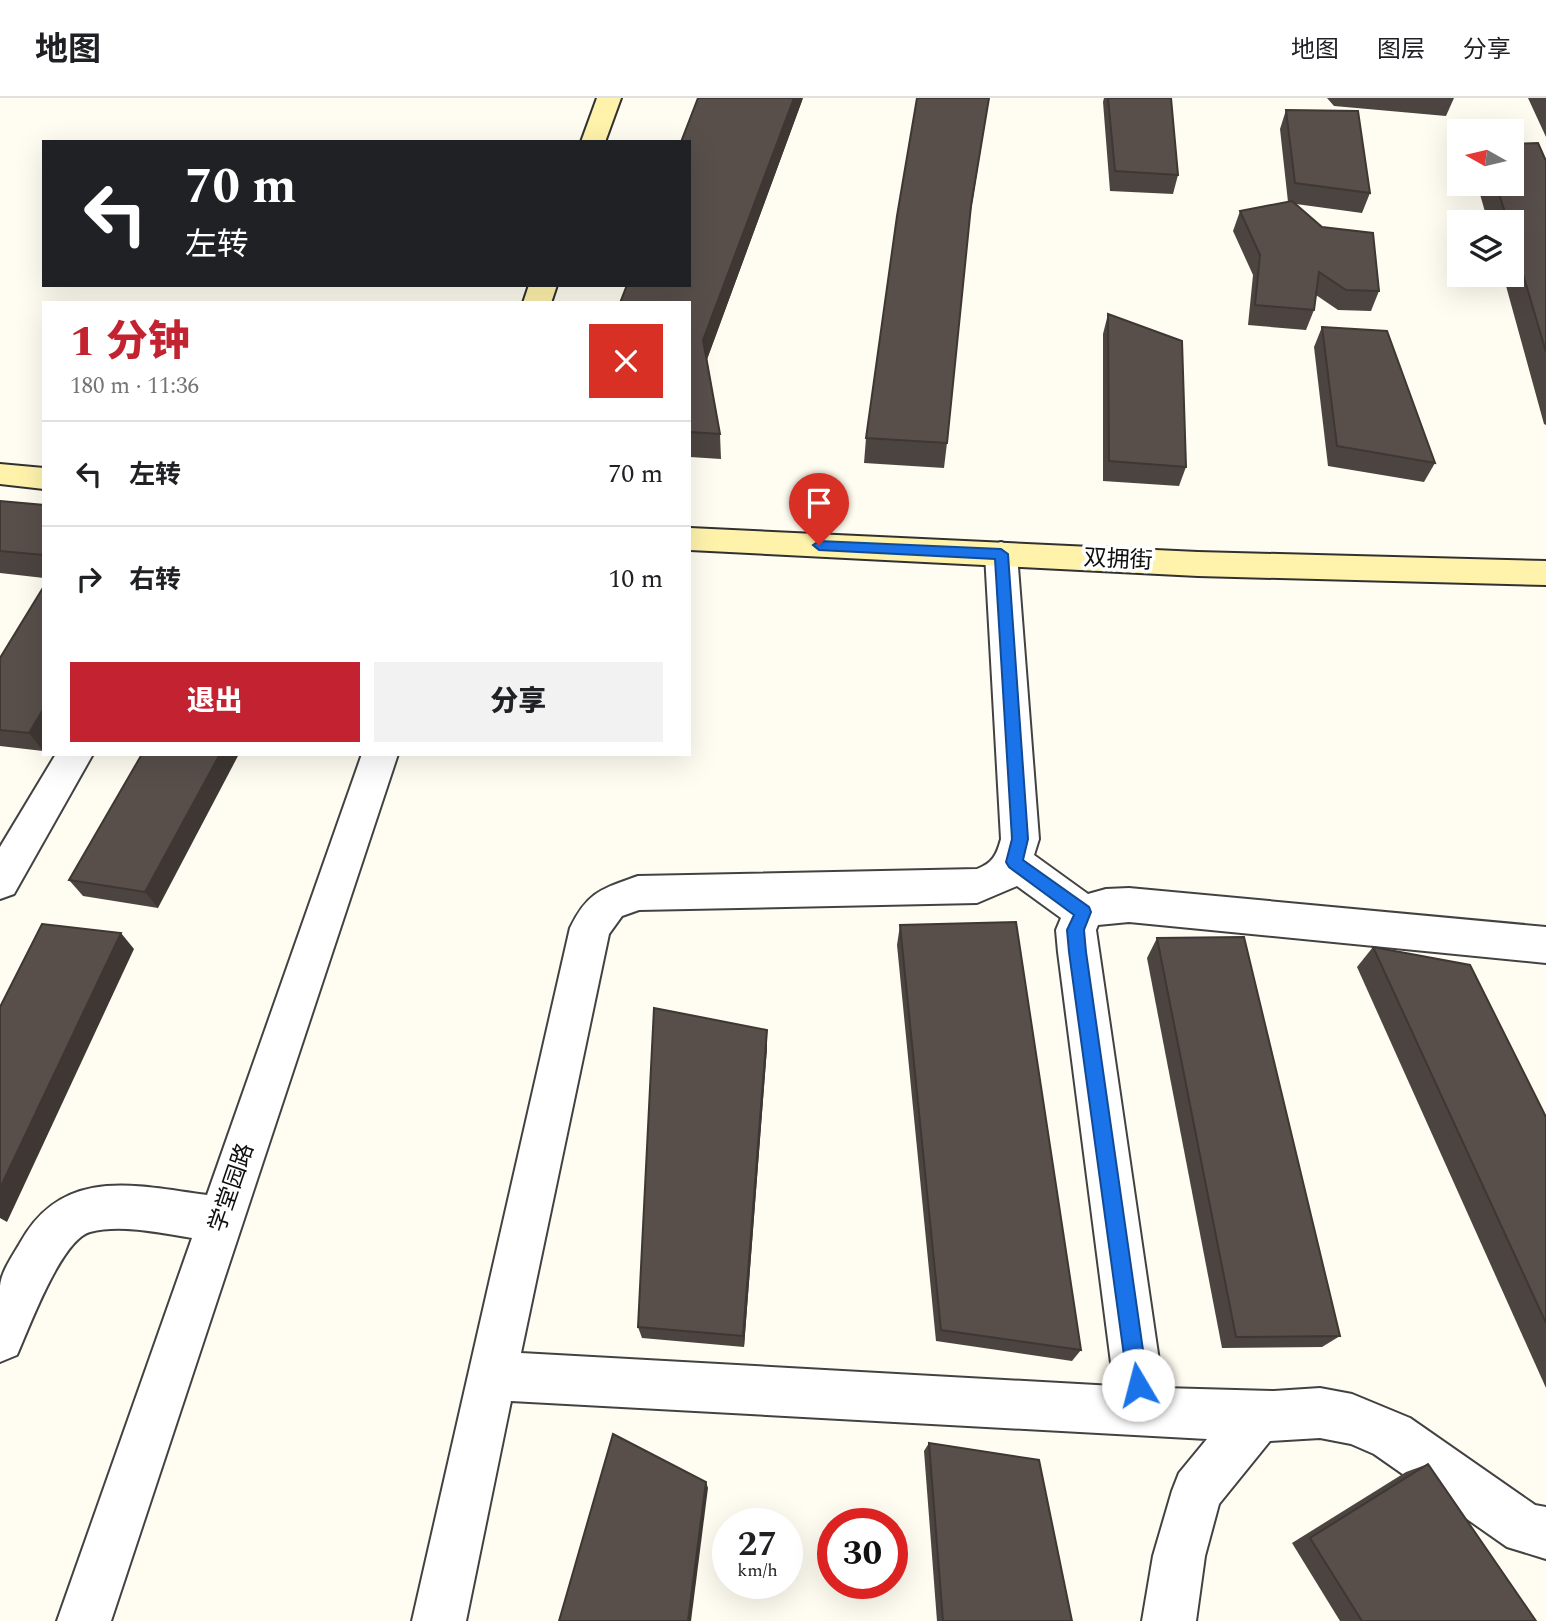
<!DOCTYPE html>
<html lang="zh">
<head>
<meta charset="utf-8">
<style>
  :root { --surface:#fff; --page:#f2f2f2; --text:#202124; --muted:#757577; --line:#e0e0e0; --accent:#c32330 }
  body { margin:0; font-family:Spectral,"Noto Sans SC",serif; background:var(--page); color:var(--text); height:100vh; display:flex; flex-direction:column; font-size:26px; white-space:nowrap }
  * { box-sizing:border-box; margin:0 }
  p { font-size:23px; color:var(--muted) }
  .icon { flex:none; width:38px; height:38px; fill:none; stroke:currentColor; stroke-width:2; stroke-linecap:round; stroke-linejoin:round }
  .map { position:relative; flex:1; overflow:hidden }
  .drawer { position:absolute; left:42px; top:203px; width:649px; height:455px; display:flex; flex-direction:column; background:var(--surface); border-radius:0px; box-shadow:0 7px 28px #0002 }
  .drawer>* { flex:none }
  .banner { position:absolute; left:42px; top:42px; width:649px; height:147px; border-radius:0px; box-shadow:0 7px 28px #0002; background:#202124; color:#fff; overflow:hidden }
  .needle { width:46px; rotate:278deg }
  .buttons { position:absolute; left:1447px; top:21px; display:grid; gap:14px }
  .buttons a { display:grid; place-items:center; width:77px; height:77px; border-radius:0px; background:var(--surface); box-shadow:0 7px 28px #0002; font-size:35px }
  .speed { position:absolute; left:712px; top:1410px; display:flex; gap:14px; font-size:35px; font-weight:700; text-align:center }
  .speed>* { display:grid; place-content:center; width:91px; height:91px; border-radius:50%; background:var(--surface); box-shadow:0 7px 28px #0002; line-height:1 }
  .speed small { font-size:18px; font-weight:400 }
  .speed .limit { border:10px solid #d22; background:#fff; color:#111 }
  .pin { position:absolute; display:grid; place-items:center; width:60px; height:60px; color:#fff; margin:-72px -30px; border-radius:50% 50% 50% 0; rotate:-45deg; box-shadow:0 0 7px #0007 }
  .pin .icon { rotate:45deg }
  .me { position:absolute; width:77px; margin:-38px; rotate:352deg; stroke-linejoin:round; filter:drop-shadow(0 0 5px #0008) }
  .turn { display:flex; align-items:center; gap:24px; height:147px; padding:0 28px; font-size:32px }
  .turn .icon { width:91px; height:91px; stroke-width:2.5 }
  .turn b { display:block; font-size:49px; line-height:60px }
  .round { display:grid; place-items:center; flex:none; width:74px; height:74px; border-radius:0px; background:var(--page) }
  .overview { display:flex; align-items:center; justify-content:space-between; height:119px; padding:0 28px }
  h1 { font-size:42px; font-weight:800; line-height:52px; color:var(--accent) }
  .cta { display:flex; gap:14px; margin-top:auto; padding:14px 28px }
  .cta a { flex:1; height:80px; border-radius:0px; background:var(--accent); color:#fff; font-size:28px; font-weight:800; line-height:80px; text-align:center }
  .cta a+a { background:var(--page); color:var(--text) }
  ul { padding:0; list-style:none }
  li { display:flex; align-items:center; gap:21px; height:105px; padding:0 28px; border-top:2px solid var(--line) }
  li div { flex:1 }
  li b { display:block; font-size:26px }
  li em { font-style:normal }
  header { display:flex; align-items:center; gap:42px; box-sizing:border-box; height:98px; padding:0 35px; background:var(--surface); border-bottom:2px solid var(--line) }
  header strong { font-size:33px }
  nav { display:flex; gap:38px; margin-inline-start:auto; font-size:24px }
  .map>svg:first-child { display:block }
</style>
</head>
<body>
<header>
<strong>地图</strong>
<nav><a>地图</a><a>图层</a><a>分享</a></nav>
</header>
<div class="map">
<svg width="1546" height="1523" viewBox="0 0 1546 1523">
  <rect width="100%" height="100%" fill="#fffcf1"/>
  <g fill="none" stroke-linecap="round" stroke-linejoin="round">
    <g stroke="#424242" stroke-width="4">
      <g id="street">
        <path d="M 1001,444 L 1012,448 L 1017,456 L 1039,741 L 1034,757 L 1088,796 L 1106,791 L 1129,790 L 1546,829 L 1546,865 L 1129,824 L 1098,827 L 1096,832 L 1163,1290 L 1274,1293 L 1320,1290 L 1352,1296 L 1410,1320 L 1535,1407 L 1546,1409 L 1546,1461 L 1507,1449 L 1374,1356 L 1351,1346 L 1320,1340 L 1270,1343 L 1219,1406 L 1205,1458 L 1196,1523 L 1142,1523 L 1153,1458 L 1172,1393 L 1179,1375 L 1207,1341 L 511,1303 L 466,1523 L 412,1523 L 570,830 C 588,793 602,791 638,778 L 977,771 C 993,765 997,756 1001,741 L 985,456 L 990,448 ZM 1017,788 L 1061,820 L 1056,832 L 1058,854 L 1114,1288 L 521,1255 L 609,836 L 622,818 L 639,812 L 977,805 Z"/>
        <path d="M 56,656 L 93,656 L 14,796 L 0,801 L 0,749 Z"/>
        <path d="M 362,656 L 398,656 L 111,1523 L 57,1523 L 192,1140 C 161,1135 121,1126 90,1134 C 61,1142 29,1230 17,1257 L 0,1264 C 0,1239 0,1213 0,1188 C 1,1174 13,1157 20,1145 C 62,1068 135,1087 207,1097 Z"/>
      </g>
    </g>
    <g stroke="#313131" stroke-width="4">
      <g id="secondary">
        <path d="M 597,0 L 621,0 L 605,44 L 581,44 Z"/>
        <path d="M 529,187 L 557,187 L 551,205 L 523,205 Z"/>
        <path d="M 0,366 L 44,370 L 44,391 L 0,386 Z"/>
        <path d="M 690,430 L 1198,454 L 1546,463 L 1546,487 L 1198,478 L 690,452 Z"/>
      </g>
    </g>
    <use href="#street" fill="#fff" fill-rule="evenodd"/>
    <use href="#secondary" fill="#fff3ac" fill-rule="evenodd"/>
  </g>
  <g fill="#4c4440">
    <path d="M 803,0 L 707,261 L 720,336 L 721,361 L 690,359 L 690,205 Z"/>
    <path d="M 917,0 L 989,0 L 970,119 L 947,345 L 944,370 L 864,365 L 866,340 Z"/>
    <path d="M 1104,0 L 1171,0 L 1178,77 L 1173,96 L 1110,93 L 1103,4 Z"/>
    <path d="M 1327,0 L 1454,0 L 1446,18 L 1334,8 Z"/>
    <path d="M 1528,0 L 1546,0 L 1546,39 Z"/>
    <path d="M 1286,12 L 1370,95 L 1362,115 L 1296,106 L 1379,193 L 1371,213 L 1338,212 L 1316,197 L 1314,212 L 1306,232 L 1248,227 L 1253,177 L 1233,133 L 1240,113 L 1288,104 L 1280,31 Z"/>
    <path d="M 1546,63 L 1546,327 L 1544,326 L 1503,177 L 1512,177 L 1512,124 L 1488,124 L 1477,86 L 1512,86 Z"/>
    <path d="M 1108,216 L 1186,369 L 1179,388 L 1103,383 L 1103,236 Z"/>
    <path d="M 1322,229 L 1435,365 L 1424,384 L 1328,368 L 1314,249 Z"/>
    <path d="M 0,403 L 44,407 L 44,480 L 0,475 Z"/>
    <path d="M 0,560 L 43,653 L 0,648 Z"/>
    <path d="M 142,656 L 158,810 L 83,798 L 69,782 Z"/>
    <path d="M 900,827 L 1081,1252 L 1072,1263 L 936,1243 L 897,847 Z"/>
    <path d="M 1157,840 L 1340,1238 L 1322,1249 L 1222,1250 L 1147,860 Z"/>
    <path d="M 1373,849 L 1546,1019 L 1546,1290 L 1357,869 Z"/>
    <path d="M 767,950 L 744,1249 L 642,1240 L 638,1229 Z"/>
    <path d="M 929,1345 L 1072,1523 L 937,1523 L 924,1353 Z"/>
    <path d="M 1428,1366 L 1536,1523 L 1340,1523 L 1292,1445 L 1406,1374 Z"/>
  </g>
  <g fill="#3e3734">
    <path d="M 794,0 L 803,0 L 705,267 L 703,242 Z"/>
    <path d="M 44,610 L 44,651 L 43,653 L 29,635 Z"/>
    <path d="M 220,656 L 239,656 L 158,810 L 145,794 Z"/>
    <path d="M 121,835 L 134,851 L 7,1124 L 0,1120 L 0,1090 Z"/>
    <path d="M 767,932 L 767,950 L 744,1249 L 743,1238 Z"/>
    <path d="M 706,1384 L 708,1390 L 691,1523 L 688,1523 Z"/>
  </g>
  <g fill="#584f4b" stroke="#3e3734" stroke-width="2">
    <path d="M 698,0 L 794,0 L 703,242 L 720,336 L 690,334 L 690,205 L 620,205 L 627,187 L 690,187 L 690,44 L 681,44 Z"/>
    <path d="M 917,0 L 989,0 L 971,108 L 947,345 L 866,340 L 897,118 Z"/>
    <path d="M 1108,0 L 1171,0 L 1178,77 L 1115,73 Z"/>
    <path d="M 1286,12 L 1358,13 L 1370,95 L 1295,85 Z"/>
    <path d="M 1538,45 L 1546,63 L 1546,254 L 1512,139 L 1512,124 L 1508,124 L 1496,86 L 1512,86 L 1512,46 Z"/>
    <path d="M 1292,103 L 1322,129 L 1373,135 L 1379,193 L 1346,192 L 1319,174 L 1314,212 L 1255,207 L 1260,157 L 1240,113 Z"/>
    <path d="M 1108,216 L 1182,243 L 1186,369 L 1109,363 Z"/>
    <path d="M 1322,229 L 1387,233 L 1435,365 L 1337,348 Z"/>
    <path d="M 0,403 L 44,407 L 44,457 L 0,453 Z"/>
    <path d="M 44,488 L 44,610 L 29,635 L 0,632 L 0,560 Z"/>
    <path d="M 142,656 L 220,656 L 145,794 L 69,782 Z"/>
    <path d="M 1016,824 L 1081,1252 L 941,1232 L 900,827 Z"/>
    <path d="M 42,826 L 121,835 L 0,1090 L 0,909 Z"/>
    <path d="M 1244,839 L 1340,1238 L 1236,1239 L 1157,840 Z"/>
    <path d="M 1373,849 L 1470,867 L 1546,1019 L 1546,1225 Z"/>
    <path d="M 654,910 L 767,932 L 743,1238 L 638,1229 Z"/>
    <path d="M 613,1336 L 706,1384 L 688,1523 L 559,1523 Z"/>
    <path d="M 929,1345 L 1039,1362 L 1072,1523 L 943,1523 Z"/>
    <path d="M 1428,1366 L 1536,1523 L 1362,1523 L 1310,1440 Z"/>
  </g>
  <path fill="#1a73e8" stroke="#114b97" stroke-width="2" d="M 819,443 L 1001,451 L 1008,456 L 1028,741 L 1023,762 L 1089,809 L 1091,814 L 1084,832 L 1086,854 L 1148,1287 L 1145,1294 L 1138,1297 L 1131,1294 L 1128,1287 L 1069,854 L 1067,832 L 1074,817 L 1009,769 L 1006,764 L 1012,741 L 995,461 L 819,452 L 813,447 Z"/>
  <g text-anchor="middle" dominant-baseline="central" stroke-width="7" stroke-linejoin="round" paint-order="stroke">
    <g font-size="23" fill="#0f0f0f" stroke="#fff">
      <text transform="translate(1118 462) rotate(3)">双拥街</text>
      <text transform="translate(232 1090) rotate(-71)">学堂园路</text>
    </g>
  </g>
</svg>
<div class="buttons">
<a><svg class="needle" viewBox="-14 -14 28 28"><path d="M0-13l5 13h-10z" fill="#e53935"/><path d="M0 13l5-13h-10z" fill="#757577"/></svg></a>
<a><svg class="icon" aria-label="layers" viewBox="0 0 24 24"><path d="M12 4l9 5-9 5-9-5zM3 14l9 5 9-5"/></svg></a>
</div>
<div class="speed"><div>27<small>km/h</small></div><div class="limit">30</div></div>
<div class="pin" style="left:819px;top:447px;background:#d93025"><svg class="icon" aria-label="arrive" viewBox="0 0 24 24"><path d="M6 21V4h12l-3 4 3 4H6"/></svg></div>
<svg class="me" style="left:1138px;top:1287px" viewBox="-20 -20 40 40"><circle r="19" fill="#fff"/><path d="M0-13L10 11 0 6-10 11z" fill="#1a73e8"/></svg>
<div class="banner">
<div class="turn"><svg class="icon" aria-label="left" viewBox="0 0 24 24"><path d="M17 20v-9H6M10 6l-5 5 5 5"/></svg><div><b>70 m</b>左转</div></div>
</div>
<section class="drawer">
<div class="overview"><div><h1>1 分钟</h1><p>180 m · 11:36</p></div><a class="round" style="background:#d93025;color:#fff"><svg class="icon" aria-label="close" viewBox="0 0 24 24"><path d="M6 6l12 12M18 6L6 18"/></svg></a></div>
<ul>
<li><svg class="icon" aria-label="left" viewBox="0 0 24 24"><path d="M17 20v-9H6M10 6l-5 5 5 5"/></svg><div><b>左转</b></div><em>70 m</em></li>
<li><svg class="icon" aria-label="right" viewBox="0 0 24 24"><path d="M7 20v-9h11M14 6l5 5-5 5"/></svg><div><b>右转</b></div><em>10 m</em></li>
</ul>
<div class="cta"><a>退出</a><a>分享</a></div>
</section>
</div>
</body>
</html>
